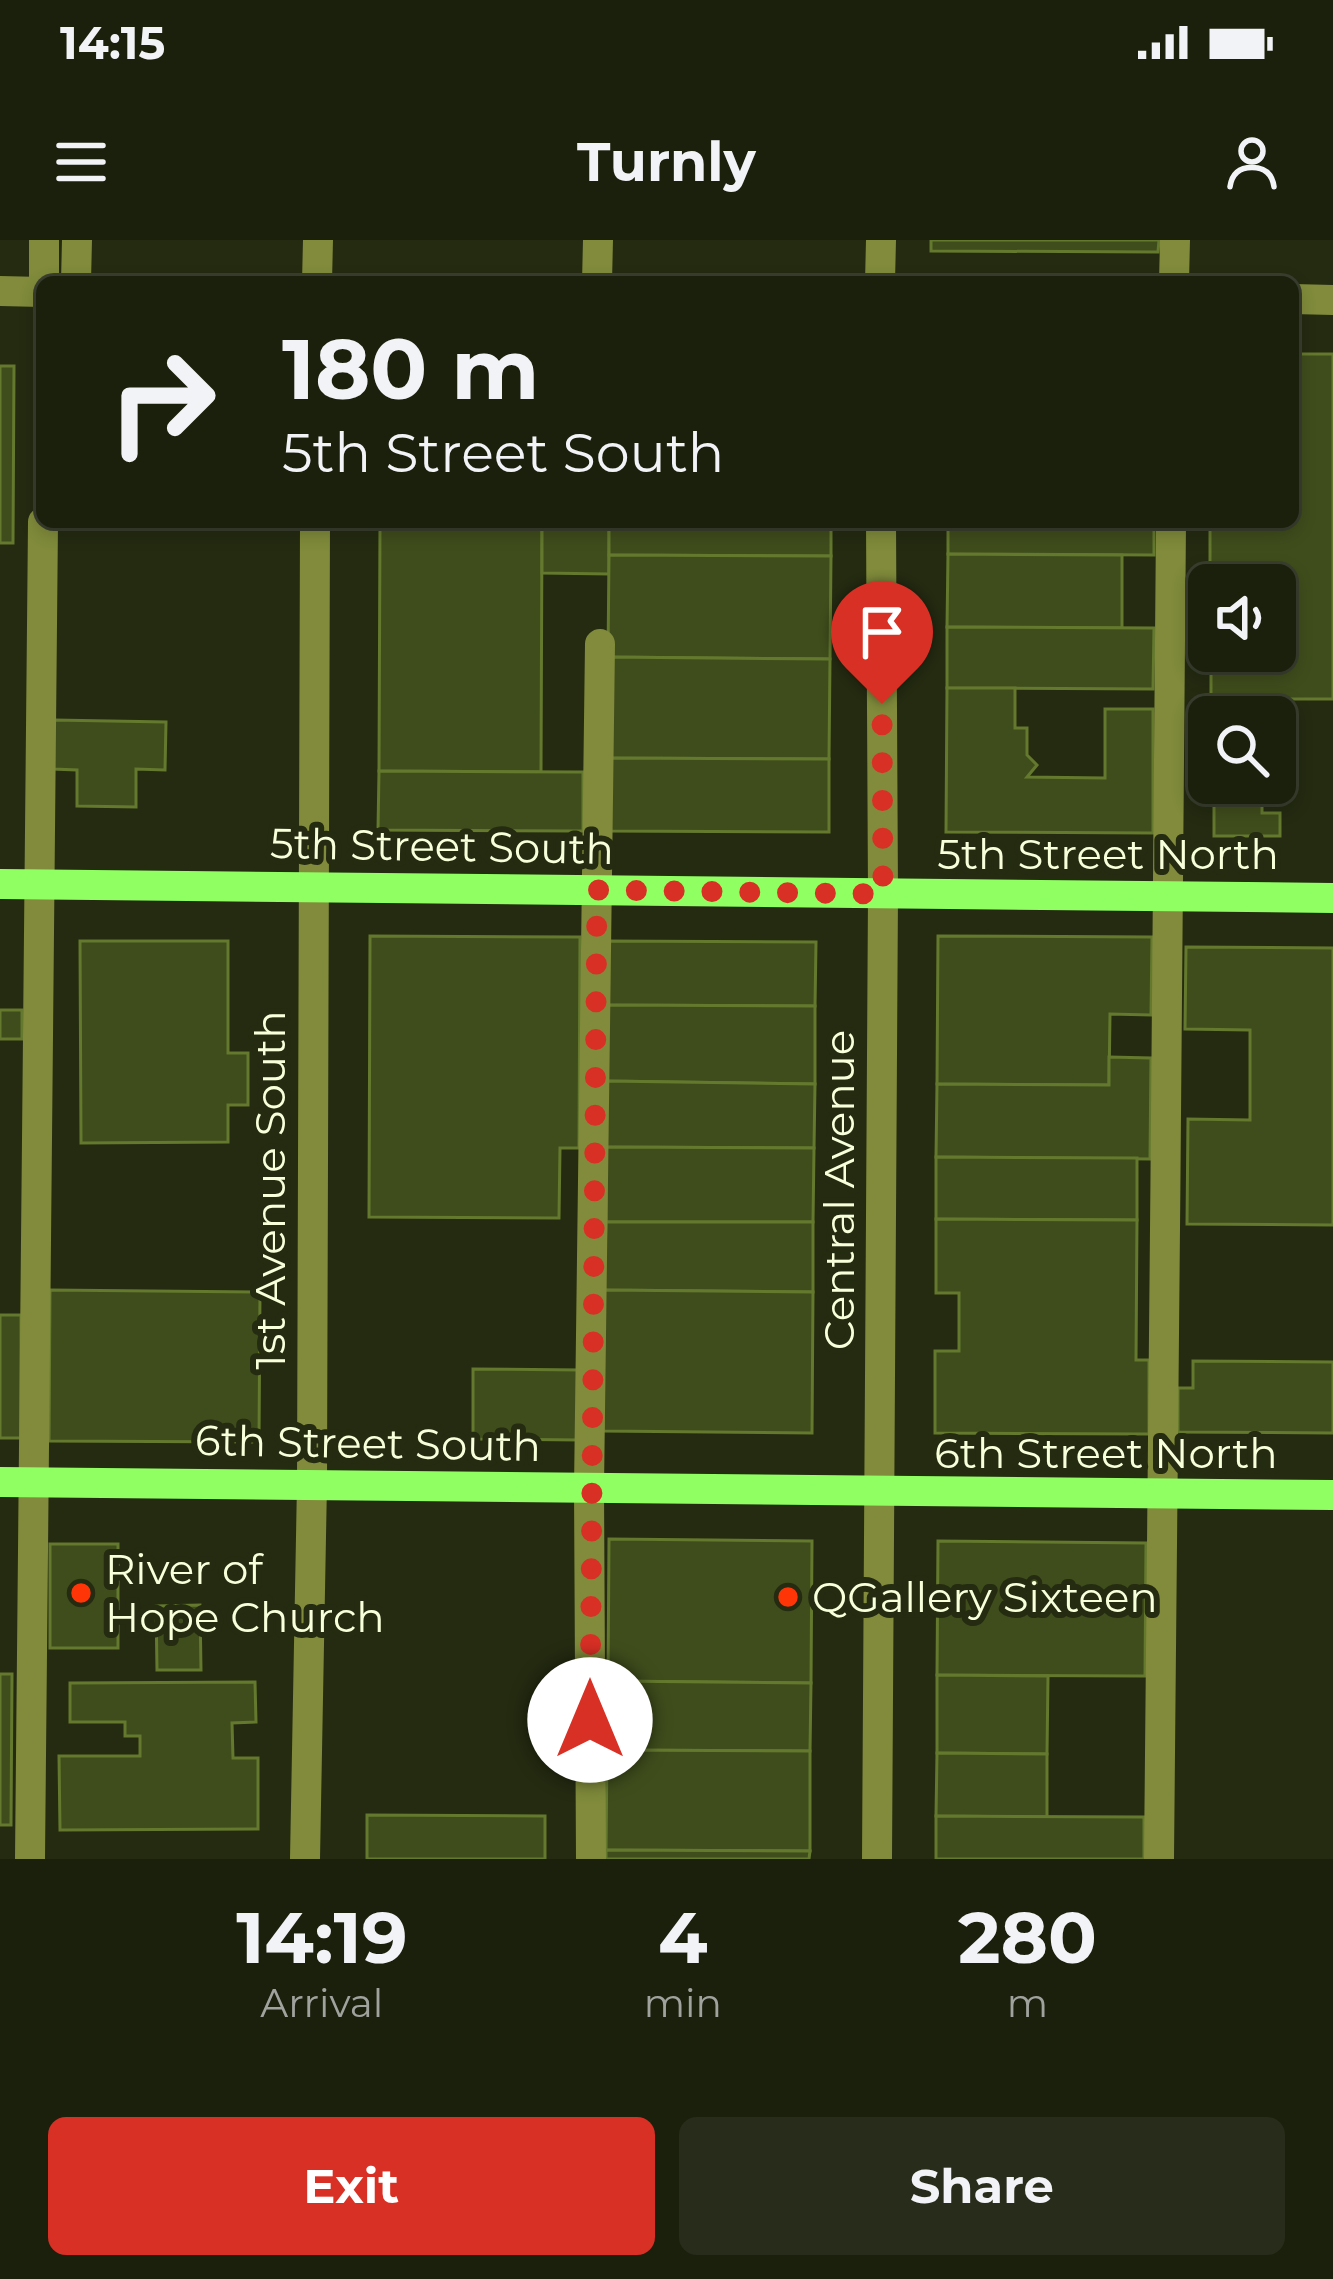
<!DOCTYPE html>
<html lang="en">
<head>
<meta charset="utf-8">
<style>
  :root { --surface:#1b200d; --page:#282d1b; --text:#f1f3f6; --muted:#a0a39d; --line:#393e2e; --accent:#d93025 }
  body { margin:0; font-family:Montserrat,sans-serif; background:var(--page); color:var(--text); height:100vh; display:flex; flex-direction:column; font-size:45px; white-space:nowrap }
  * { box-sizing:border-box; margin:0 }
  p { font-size:39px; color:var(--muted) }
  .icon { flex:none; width:66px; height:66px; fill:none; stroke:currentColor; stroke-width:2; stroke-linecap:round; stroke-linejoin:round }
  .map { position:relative; height:1619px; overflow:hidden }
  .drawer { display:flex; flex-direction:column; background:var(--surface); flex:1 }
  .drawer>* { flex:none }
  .guide { position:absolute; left:36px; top:36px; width:1263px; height:252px; border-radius:18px; box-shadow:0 6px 18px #0003,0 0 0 3px var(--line); background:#1b200d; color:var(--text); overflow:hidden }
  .controls { position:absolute; left:1188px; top:324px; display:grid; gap:24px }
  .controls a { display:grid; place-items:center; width:108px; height:108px; border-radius:18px; background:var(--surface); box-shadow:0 6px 18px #0003,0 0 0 3px var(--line); font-size:60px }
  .pin { position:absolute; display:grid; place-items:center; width:102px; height:102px; color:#fff; margin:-123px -51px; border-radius:50% 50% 50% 0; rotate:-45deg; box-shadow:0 0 12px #0007 }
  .pin .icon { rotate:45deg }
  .me { position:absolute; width:132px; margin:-66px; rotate:0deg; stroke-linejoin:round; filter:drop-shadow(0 0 9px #0008) }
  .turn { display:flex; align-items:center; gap:42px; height:252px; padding:0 48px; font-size:54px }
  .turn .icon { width:156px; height:156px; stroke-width:2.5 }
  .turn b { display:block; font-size:84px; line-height:102px }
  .eta { display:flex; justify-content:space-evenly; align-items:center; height:204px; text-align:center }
  .eta b { font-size:72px; font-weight:700; line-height:84px }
  .action { display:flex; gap:24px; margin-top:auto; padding:24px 48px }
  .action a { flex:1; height:138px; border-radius:18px; background:var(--accent); color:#fff; font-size:48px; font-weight:700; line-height:138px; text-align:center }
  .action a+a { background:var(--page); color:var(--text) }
  .status { display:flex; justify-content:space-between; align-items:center; height:84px; padding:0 60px; background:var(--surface); direction:ltr }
  .status svg { height:33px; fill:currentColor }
  header { display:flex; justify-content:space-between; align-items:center; height:156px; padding:0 48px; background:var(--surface); font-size:54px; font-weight:700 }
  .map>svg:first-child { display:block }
</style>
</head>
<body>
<div class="status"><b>14:15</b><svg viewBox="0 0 49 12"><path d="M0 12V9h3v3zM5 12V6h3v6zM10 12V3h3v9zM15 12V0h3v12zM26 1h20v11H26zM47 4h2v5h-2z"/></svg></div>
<header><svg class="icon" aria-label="menu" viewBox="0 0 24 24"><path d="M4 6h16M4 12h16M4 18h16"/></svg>Turnly<svg class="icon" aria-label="person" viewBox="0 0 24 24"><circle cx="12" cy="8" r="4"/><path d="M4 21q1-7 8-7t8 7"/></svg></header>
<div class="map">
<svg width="1333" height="1619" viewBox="0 0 1333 1619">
  <rect width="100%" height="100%" fill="#242b11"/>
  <g fill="#3f4d1c" stroke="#64792e" stroke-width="3">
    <path d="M 931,0 L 1159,0 L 1158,12 L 931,11 Z"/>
    <path d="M 1293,114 L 1333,114 L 1333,459 L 1211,459 L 1211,411 L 1275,411 L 1275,345 L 1210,345 L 1210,282 L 1293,282 Z"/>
    <path d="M 0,126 L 14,126 L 13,303 L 0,303 Z"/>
    <path d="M 380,282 L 542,282 L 541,532 L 379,531 Z"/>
    <path d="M 542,282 L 609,282 L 609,334 L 542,333 Z"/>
    <path d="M 609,282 L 831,282 L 831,316 L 609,315 Z"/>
    <path d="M 948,282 L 1154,282 L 1154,315 L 948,314 Z"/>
    <path d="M 948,314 L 1122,315 L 1122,388 L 947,387 Z"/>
    <path d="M 609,315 L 831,316 L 830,419 L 608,417 Z"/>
    <path d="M 947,387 L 1154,388 L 1153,449 L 947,448 Z"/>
    <path d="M 608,417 L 830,419 L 829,519 L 608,518 Z"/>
    <path d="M 947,448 L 1015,448 L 1015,488 L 1027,488 L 1027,515 L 1037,525 L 1027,537 L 1105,538 L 1105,469 L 1153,469 L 1153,593 L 946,592 Z"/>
    <path d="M 54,480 L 166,482 L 165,530 L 136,529 L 136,567 L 77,566 L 77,530 L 53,529 Z"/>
    <path d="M 608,518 L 829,519 L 829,592 L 607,591 Z"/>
    <path d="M 379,531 L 583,532 L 583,591 L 378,590 Z"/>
    <path d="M 1214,543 L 1262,543 L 1262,573 L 1280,573 L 1280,596 L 1214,596 Z"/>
    <path d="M 370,696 L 580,697 L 579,908 L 560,908 L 559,978 L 369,977 Z"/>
    <path d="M 938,696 L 1152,697 L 1151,775 L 1110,774 L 1109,845 L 937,844 Z"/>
    <path d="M 80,701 L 228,701 L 228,813 L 248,813 L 248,865 L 228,865 L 228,902 L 81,903 Z"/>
    <path d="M 607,701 L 816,702 L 815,766 L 607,765 Z"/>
    <path d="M 1186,707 L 1333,708 L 1333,985 L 1187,984 L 1188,879 L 1250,880 L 1250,790 L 1185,789 Z"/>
    <path d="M 607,765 L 815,766 L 815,844 L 607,841 Z"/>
    <rect x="0" y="770" width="22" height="29"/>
    <path d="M 1109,817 L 1151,818 L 1150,919 L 936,917 L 937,844 L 1109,845 Z"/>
    <path d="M 607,841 L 815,844 L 814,908 L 606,907 Z"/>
    <path d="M 606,907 L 814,908 L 813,982 L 606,982 Z"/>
    <path d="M 936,917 L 1137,918 L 1137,980 L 936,979 Z"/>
    <path d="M 936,979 L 1137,980 L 1136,1120 L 1149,1120 L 1149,1194 L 935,1193 L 935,1111 L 959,1111 L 959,1053 L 936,1053 Z"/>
    <path d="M 606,982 L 813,982 L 813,1052 L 604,1050 Z"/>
    <path d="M 50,1050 L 260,1052 L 259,1202 L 49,1201 Z"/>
    <path d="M 604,1050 L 813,1052 L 812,1193 L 603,1191 Z"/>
    <rect x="0" y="1075" width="21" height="123"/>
    <path d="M 1193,1121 L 1333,1122 L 1333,1193 L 1178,1192 L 1178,1148 L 1193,1148 Z"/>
    <path d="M 473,1129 L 581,1130 L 580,1200 L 473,1199 Z"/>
    <path d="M 609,1299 L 812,1301 L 811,1443 L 608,1441 Z"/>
    <path d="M 938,1301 L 1146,1303 L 1145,1436 L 937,1435 Z"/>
    <rect x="50" y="1304" width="68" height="104"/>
    <path d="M 200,1365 L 201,1430 L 157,1430 L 156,1366 Z"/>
    <path d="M 0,1434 L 12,1434 L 11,1585 L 0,1585 Z"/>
    <path d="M 937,1435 L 1048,1436 L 1047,1514 L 937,1513 Z"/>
    <path d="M 608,1441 L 811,1443 L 810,1511 L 607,1510 Z"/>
    <path d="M 255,1442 L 256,1482 L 232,1483 L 233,1518 L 258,1518 L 258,1589 L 60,1590 L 59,1516 L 140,1516 L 140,1496 L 125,1496 L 125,1482 L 70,1482 L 70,1443 Z"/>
    <path d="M 607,1510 L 810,1511 L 810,1611 L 606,1610 Z"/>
    <path d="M 937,1513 L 1047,1514 L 1047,1577 L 936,1576 Z"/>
    <path d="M 367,1575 L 545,1576 L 545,1619 L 367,1619 Z"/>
    <path d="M 936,1576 L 1144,1577 L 1144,1619 L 936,1619 Z"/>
    <path d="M 606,1610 L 810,1611 L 809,1619 L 606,1619 Z"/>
  </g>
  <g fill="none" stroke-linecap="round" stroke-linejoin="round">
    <g stroke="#818b3b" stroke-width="30">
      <path d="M 44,42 L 44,0"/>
      <path d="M 76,42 L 77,0"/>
      <path d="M 317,42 L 318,0"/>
      <path d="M 597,42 L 598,0"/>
      <path d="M 880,42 L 881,0"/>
      <path d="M 1174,42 L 1175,0"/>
      <path d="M 0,51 L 42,52"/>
      <path d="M 1293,59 L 1333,60"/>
      <path d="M 30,1619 L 43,282"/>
      <path d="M 305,1619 L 312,1243 L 315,282"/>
      <path d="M 591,1619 L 589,1248 L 600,404"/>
      <path d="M 877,1619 L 883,654 L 881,282"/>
      <path d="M 1159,1619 C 1167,1173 1164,728 1171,282"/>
    </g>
    <g stroke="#8fff62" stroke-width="30">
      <path d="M 0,644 L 1333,658"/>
      <path d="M 0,1242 L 1333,1255"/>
    </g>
  </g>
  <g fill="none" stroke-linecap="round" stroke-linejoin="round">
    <path stroke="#d93025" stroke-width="21" stroke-dasharray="0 37.8" d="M 590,1480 L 597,650 L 883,654 L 882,464"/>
  </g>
  <g fill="#ff3507" stroke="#242b11" stroke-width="4.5">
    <circle cx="81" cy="1353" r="12"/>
    <circle cx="788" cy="1357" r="12"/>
  </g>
  <g text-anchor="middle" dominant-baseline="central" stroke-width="12" stroke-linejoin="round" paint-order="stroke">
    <g font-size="42" fill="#f8ffdb" stroke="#242b11">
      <text transform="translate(442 606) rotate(1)">5th Street South</text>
      <text x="1108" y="614">5th Street North</text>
      <text transform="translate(270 950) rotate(-90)">1st Avenue South</text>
      <text transform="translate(839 950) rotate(-90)">Central Avenue</text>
      <text transform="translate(368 1203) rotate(1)">6th Street South</text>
      <text x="1106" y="1213">6th Street North</text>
    </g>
    <g font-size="42" fill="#f8ffdb" stroke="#242b11" text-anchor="start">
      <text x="105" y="1329">River of<tspan x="105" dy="48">Hope Church</tspan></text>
      <text x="812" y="1357">QGallery Sixteen</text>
    </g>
  </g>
</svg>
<div class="controls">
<a><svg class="icon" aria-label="sound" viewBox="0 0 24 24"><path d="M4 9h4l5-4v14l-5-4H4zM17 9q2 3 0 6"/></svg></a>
<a><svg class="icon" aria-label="search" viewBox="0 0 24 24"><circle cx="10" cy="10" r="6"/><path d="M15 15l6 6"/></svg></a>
</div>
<div class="pin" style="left:882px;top:464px;background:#d93025"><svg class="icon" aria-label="arrive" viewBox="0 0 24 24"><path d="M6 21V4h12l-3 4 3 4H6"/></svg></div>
<svg class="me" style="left:590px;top:1480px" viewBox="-20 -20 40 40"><circle r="19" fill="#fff"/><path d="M0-13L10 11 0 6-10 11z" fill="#d93025"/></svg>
<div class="guide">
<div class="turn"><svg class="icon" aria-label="right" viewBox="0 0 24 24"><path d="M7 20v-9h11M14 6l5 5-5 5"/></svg><div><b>180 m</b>5th Street South</div></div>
</div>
</div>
<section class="drawer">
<div class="eta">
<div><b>14:19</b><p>Arrival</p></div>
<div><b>4</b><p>min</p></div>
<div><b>280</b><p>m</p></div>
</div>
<div class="action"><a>Exit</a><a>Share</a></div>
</section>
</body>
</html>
